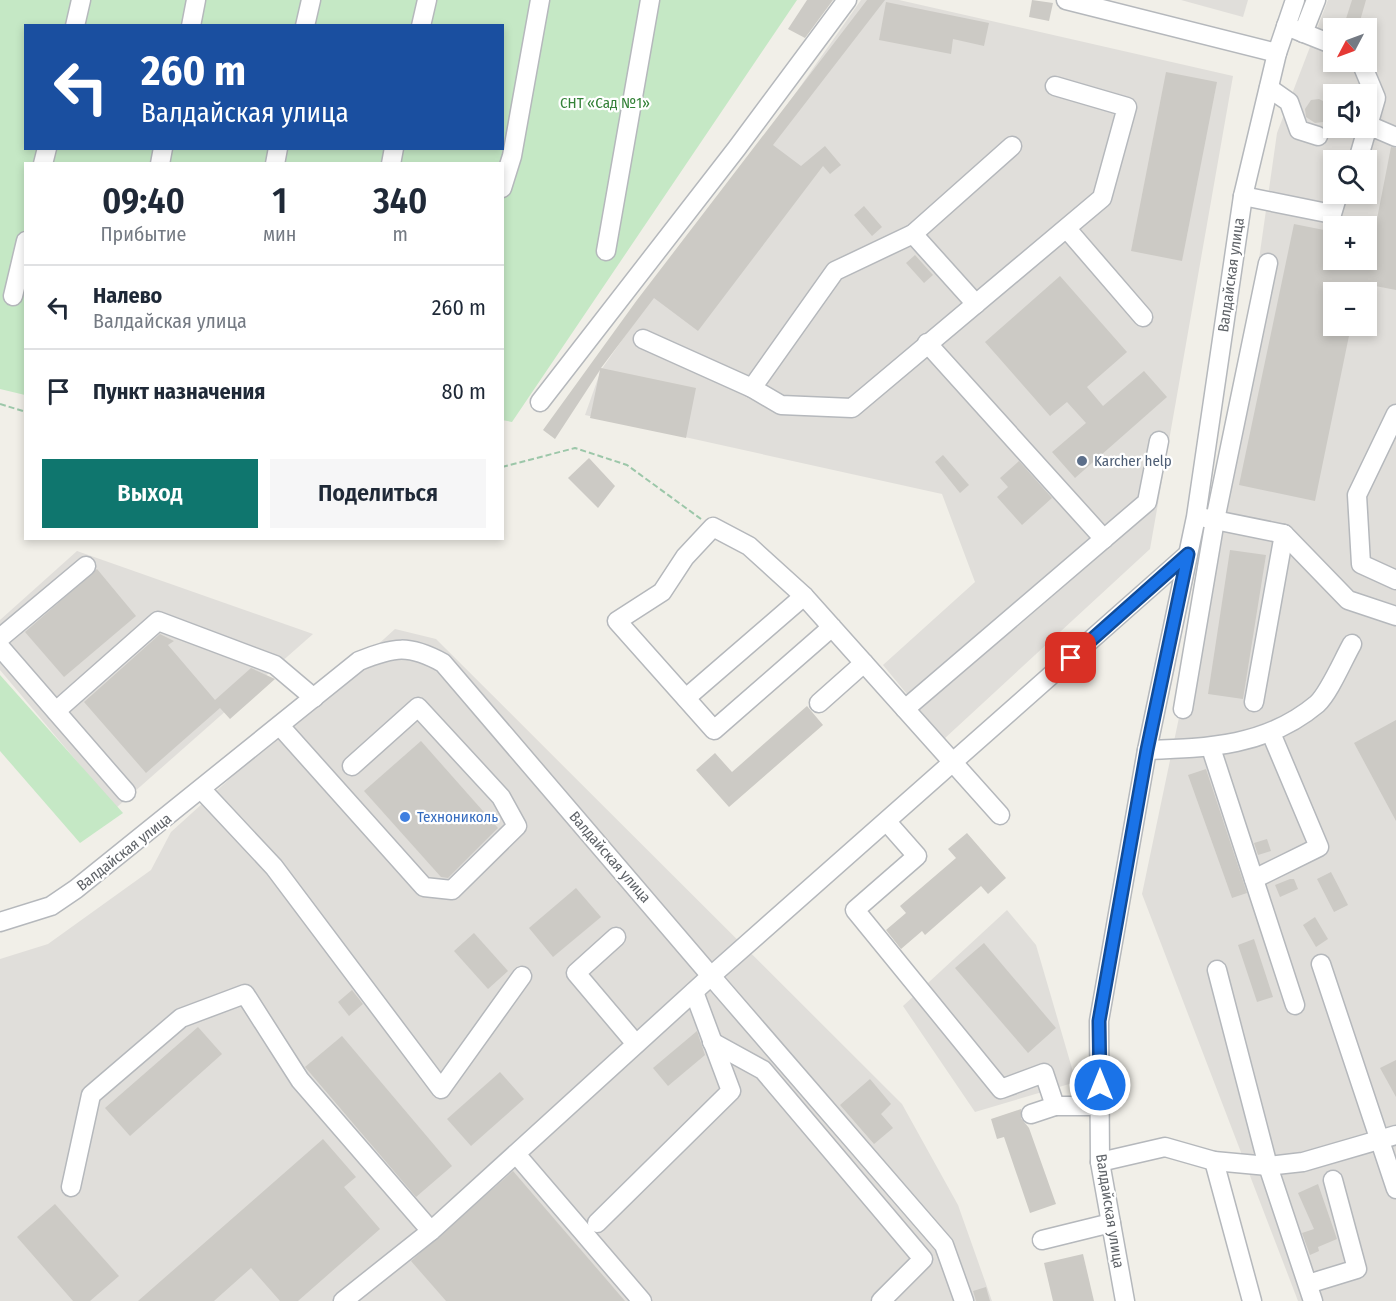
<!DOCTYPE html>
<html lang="ru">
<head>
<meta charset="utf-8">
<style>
  :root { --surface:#fff; --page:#f6f6f7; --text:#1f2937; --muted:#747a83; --line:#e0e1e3; --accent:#0f766e }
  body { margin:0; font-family:"Fira Sans Condensed",sans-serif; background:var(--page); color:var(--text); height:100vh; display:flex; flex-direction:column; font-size:22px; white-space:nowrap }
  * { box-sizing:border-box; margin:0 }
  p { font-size:20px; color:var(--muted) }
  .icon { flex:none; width:33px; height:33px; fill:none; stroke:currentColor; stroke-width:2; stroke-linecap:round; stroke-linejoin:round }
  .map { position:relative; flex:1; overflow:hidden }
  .details { position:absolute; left:24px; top:162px; width:480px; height:378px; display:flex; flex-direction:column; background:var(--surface); border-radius:0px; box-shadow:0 3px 9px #0003 }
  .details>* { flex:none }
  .guide { position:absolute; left:24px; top:24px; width:480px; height:126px; border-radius:0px; box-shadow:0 3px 9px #0003; background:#1a4fa0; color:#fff; overflow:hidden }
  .needle { width:39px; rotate:229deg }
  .controls { position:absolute; left:1323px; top:18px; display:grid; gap:12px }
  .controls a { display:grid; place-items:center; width:54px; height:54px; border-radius:0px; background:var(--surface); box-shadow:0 3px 9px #0003; font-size:30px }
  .pin { position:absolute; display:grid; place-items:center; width:51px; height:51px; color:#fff; margin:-26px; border-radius:12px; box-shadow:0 3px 9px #0006 }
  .me { position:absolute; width:66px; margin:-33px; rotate:0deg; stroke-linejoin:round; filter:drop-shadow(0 0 4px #0008) }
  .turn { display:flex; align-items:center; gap:21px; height:126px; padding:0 18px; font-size:27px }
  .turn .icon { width:78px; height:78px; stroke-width:2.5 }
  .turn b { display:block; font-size:42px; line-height:51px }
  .eta { display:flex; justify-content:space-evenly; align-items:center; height:102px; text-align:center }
  .eta b { font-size:36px; font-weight:600; line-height:42px }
  .cta { display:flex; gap:12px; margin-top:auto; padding:12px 18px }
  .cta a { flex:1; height:69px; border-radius:0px; background:var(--accent); color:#fff; font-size:24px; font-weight:600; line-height:69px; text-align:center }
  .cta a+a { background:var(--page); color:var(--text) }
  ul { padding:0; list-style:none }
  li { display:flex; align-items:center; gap:18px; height:84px; padding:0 18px; border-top:2px solid var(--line) }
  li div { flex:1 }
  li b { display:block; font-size:22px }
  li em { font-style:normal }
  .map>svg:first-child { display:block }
</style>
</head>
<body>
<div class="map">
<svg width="1396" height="1301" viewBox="0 0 1396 1301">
  <rect width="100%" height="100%" fill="#f1efe8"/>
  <g fill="#e0deda" fill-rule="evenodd">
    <path d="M 861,0 L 899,0 L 1233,76 L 1150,549 L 944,739 L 883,665 L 975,582 L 942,494 L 585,415 L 601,370 Z"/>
    <path d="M 1181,0 L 1248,0 L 1243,17 Z"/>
    <path d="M 1328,0 L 1396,0 L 1396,1301 L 1298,1301 L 1142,894 L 1225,498 L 1277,133 ZM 1334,28 L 1366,28 L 1366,62 L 1334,62 ZM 1334,94 L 1366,94 L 1366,128 L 1334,128 ZM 1334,160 L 1366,160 L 1366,194 L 1334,194 ZM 1334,226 L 1366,226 L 1366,260 L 1334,260 ZM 1334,292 L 1366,292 L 1366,326 L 1334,326 Z"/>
    <path d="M 77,551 L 313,634 L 116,808 L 0,670 L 0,620 Z"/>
    <path d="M 395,629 L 436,639 L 902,1104 L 958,1205 L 992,1301 L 0,1301 L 0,959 L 48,944 L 151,870 L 171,832 Z"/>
    <path d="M 1007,910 L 1036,945 L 1076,1082 L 975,1112 L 903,1006 Z"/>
  </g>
  <g fill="#c5e8c5" fill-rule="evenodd">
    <path d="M 0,0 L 797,0 L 512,422 L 502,420 L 502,164 L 26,164 L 25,395 L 0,389 ZM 26,26 L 502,26 L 502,148 L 26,148 Z"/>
    <path d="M 0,675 L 123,813 L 80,843 L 0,751 Z"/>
  </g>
  <g fill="#cccac5">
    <path d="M 807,0 L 833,0 L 805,38 L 788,29 Z"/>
    <path d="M 867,0 L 885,0 L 773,145 L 801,166 L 825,146 L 841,165 L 830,174 L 823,166 L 698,331 L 654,298 L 601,368 L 696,388 L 686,438 L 590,418 L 600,370 L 555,439 L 543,430 L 637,300 Z"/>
    <path d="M 1032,0 L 1053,3 L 1049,21 L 1029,17 Z"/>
    <path d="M 1352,0 L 1366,0 L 1358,28 L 1343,28 Z"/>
    <path d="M 886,2 L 989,23 L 984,46 L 953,39 L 951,54 L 879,40 Z"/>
    <path d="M 1166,72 L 1217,82 L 1182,261 L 1131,251 Z"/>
    <path d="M 1319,99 L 1327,103 L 1332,115 L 1323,122 L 1315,123 L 1306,117 L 1305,109 L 1311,100 Z"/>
    <path d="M 1391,147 L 1396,148 L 1396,290 L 1360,283 L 1358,292 L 1334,292 L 1334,326 L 1351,326 L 1315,501 L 1239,485 L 1294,224 L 1334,232 L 1334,260 L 1369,260 Z"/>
    <path d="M 864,206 L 882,227 L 872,236 L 854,215 Z"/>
    <path d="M 915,255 L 933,275 L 924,283 L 906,263 Z"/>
    <path d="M 1060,276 L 1127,352 L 1087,387 L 1103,406 L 1144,371 L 1167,397 L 1075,478 L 1052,452 L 1086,423 L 1067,402 L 1050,416 L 985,342 Z"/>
    <path d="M 943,455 L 969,485 L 960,493 L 935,462 Z"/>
    <path d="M 589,458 L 615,486 L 598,508 L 568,478 Z"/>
    <path d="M 1019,461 L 1052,498 L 1022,525 L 997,497 L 1008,487 L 1000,478 Z"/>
    <path d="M 1230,550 L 1266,555 L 1243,699 L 1208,694 Z"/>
    <path d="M 97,569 L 136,616 L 64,677 L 25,632 Z"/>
    <path d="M 160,634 L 174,641 L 168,645 L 215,700 L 251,668 L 275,679 L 230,719 L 220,708 L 146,773 L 84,702 Z"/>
    <path d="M 807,706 L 823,725 L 729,807 L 696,770 L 715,753 L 732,772 Z"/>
    <path d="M 1396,720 L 1396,821 L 1354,743 Z"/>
    <path d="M 421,741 L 498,828 L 448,878 L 441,877 L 364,791 Z"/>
    <path d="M 1206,769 L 1247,893 L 1232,898 L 1188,775 Z"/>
    <path d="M 967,833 L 1006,878 L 988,894 L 981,886 L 925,935 L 922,931 L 901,949 L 886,930 L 906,913 L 900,906 L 956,858 L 948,849 Z"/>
    <path d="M 1267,839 L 1271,851 L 1258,855 L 1254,843 Z"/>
    <path d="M 1331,872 L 1348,905 L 1334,912 L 1317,879 Z"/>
    <path d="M 1290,879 L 1294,879 L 1298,889 L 1280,897 L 1275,885 Z"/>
    <path d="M 576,888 L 601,917 L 553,957 L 529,928 Z"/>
    <path d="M 1315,917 L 1328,939 L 1316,947 L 1303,925 Z"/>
    <path d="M 474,933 L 508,971 L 488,989 L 454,951 Z"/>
    <path d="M 1254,939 L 1273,997 L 1257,1002 L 1238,945 Z"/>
    <path d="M 984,943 L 1056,1028 L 1028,1053 L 955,968 Z"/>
    <path d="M 352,990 L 363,1004 L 349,1016 L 338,1002 Z"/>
    <path d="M 198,1027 L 222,1054 L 130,1136 L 105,1108 Z"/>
    <path d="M 697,1031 L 705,1055 L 668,1086 L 653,1068 Z"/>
    <path d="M 342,1036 L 452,1166 L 416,1197 L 305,1067 Z"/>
    <path d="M 1396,1060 L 1396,1097 L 1380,1068 Z"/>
    <path d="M 500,1072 L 524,1099 L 471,1146 L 447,1119 Z"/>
    <path d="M 870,1079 L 891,1104 L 881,1114 L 893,1128 L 874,1144 L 840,1105 Z"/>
    <path d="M 1021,1109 L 1021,1118 L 1029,1128 L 1056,1204 L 1030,1213 L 1004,1137 L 997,1139 L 991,1119 Z"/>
    <path d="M 323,1139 L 356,1177 L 344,1187 L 380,1229 L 298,1301 L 280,1301 L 251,1268 L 214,1301 L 138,1301 Z"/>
    <path d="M 513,1171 L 625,1301 L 446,1301 L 411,1261 Z"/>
    <path d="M 1318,1184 L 1337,1239 L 1318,1247 L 1319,1251 L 1310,1255 L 1302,1233 L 1314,1229 L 1298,1193 Z"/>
    <path d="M 55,1204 L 119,1276 L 90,1301 L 73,1301 L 17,1237 Z"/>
    <path d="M 1083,1254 L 1094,1301 L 1053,1301 L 1044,1263 Z"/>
    <path d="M 986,1287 L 990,1301 L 976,1301 L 973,1291 Z"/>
  </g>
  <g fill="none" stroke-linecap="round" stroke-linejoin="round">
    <g stroke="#b5b8bc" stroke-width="21">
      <g id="minor">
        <path d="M 1066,0 L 1277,53"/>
        <path d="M 75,26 L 81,0"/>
        <path d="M 191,26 L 196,0"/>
        <path d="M 305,26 L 311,0"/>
        <path d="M 421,26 L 427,0"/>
        <path d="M 1286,26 L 1334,45"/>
        <path d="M 1303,33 L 1316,0"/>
        <path d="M 1269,88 L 1289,102 L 1299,130 L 1318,136"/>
        <path d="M 1368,125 L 1396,137"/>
        <path d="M 1358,160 L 1376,98 L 1361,62"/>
        <path d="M 43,164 L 47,148"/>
        <path d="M 160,164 L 163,148"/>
        <path d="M 275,164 L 278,148"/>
        <path d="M 391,164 L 394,148"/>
        <path d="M 502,188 L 512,156 L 540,0"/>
        <path d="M 1243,196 L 1332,214 L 1338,194"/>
        <path d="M 1067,229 L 1143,317"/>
        <path d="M 913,234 L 976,304"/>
        <path d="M 606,251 L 650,0"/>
        <path d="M 13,296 L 26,241"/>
        <path d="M 643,339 L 752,388 L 781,405 L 852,408 L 1102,198 L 1127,107 L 1055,86"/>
        <path d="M 927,343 L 1104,539"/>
        <path d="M 752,388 L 835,271 L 913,234 L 1012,146"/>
        <path d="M 540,402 L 737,148 L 847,0"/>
        <path d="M 1396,414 L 1357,495 L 1361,564 L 1396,580"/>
        <path d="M 1205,518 L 1284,534 L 1348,600 L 1396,616"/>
        <path d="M 832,627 L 714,730 L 617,621 L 662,592 L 685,557 L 713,527 L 749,546 L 804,596 L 1000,815"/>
        <path d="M 0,638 L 86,566"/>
        <path d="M 0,647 L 126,792"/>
        <path d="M 686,698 L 804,596"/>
        <path d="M 1254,702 L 1284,534"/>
        <path d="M 819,703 L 864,663"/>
        <path d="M 905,709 L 1147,502 L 1159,441"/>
        <path d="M 1183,709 L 1215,520 L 1268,263"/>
        <path d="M 56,711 L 158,621 L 275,665 L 314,698"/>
        <path d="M 280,726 L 424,887 L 452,890 L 517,826 L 501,797 L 418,707 L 352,766"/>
        <path d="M 1211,748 L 1295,1005"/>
        <path d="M 1147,750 C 1209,748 1267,746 1317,704 C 1329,693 1343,660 1352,644"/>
        <path d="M 202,790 L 274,867 L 441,1089 L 522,976"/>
        <path d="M 887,822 L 917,856 L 855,910 L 1001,1089 L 1044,1073 L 1055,1106"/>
        <path d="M 1254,879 L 1319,847 L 1271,733"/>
        <path d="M 0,922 L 51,906 L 76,889 L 359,661 C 395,647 408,644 443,663 L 711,976 L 1188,554"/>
        <path d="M 616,937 L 576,973 L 636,1044"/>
        <path d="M 1321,964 L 1396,1189"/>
        <path d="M 1217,970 L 1268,1166 L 1313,1301"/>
        <path d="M 712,1042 L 763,1070 L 923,1259 L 881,1301"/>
        <path d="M 1031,1114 L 1055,1106 L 1100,1106"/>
        <path d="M 516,1154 L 642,1301"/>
        <path d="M 1214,1161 L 1252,1301"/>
        <path d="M 1100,1162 L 1165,1147 L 1214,1161 L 1268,1166 L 1303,1162 L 1396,1135"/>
        <path d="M 71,1187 L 91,1095 L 181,1018 L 245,994 L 300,1080 L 431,1231"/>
        <path d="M 597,1223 L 731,1091 L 694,992"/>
        <path d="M 1042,1240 L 1111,1223"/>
        <path d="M 1308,1284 L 1357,1269 L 1333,1180"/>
        <path d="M 343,1301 L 431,1231 L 711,976 L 944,1245 L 964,1301"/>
        <path d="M 1125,1301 L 1100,1162 L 1099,1021 L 1147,750 L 1196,517 L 1243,196 L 1277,53 L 1295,0"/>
      </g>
    </g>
    <g stroke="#9cc7a9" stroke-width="2" stroke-dasharray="6 3" stroke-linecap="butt">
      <path d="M 0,404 L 26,412"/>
      <path d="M 502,467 L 575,448 L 627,465 L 701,519"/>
    </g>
    <use href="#minor" stroke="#fff" stroke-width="18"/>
  </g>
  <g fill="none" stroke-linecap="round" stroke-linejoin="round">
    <g stroke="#114b97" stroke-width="15">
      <path id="route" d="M 1071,658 L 1188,554 L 1147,750 L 1099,1021 L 1100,1085"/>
    </g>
    <use href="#route" stroke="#1a73e8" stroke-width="10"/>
  </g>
  <circle fill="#5c6f8a" stroke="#fff" stroke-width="2" cx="1082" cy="461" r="6"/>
  <circle fill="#3f7fe0" stroke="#fff" stroke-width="2" cx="405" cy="817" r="6"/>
  <g text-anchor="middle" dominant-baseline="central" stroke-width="4.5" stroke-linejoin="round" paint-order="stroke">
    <g font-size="15" fill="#348238" stroke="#fff">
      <text x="605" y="103">СНТ «Сад №1»</text>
    </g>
    <g font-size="15" fill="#5f6368" stroke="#fff">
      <text transform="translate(1231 275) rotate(-82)">Валдайская улица</text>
      <text transform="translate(124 852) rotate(-38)">Валдайская улица</text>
      <text transform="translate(610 857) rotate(49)">Валдайская улица</text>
      <text transform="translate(1110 1211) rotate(81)">Валдайская улица</text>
    </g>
    <g font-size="15" fill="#4e5e75" stroke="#fff" text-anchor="start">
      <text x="1094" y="461">Karcher help</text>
    </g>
    <g font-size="15" fill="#366cbe" stroke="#fff" text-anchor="start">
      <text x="417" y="817">Технониколь</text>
    </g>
  </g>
</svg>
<div class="controls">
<a><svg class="needle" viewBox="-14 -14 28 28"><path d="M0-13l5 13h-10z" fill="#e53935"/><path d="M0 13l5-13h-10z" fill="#747a83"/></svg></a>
<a><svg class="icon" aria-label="sound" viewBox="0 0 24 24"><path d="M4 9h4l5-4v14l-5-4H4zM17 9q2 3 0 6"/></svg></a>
<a><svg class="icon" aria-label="search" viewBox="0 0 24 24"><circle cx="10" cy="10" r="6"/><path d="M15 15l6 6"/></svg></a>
<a>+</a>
<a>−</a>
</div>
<div class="pin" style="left:1071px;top:658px;background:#d93025"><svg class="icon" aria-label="arrive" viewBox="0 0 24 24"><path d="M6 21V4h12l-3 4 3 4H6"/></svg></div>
<svg class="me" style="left:1100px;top:1085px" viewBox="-20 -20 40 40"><circle r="17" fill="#1a73e8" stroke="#fff" stroke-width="3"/><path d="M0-11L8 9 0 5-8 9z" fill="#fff"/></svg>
<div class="guide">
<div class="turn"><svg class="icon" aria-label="left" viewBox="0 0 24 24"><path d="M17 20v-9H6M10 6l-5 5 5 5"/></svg><div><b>260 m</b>Валдайская улица</div></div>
</div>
<section class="details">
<div class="eta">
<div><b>09:40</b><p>Прибытие</p></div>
<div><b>1</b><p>мин</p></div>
<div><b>340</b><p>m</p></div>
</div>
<ul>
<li><svg class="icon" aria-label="left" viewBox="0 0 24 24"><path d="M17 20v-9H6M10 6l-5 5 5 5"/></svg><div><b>Налево</b><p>Валдайская улица</p></div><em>260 m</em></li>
<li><svg class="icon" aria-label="arrive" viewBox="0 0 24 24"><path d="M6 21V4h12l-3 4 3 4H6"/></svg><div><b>Пункт назначения</b></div><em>80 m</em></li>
</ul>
<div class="cta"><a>Выход</a><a>Поделиться</a></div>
</section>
</div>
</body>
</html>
